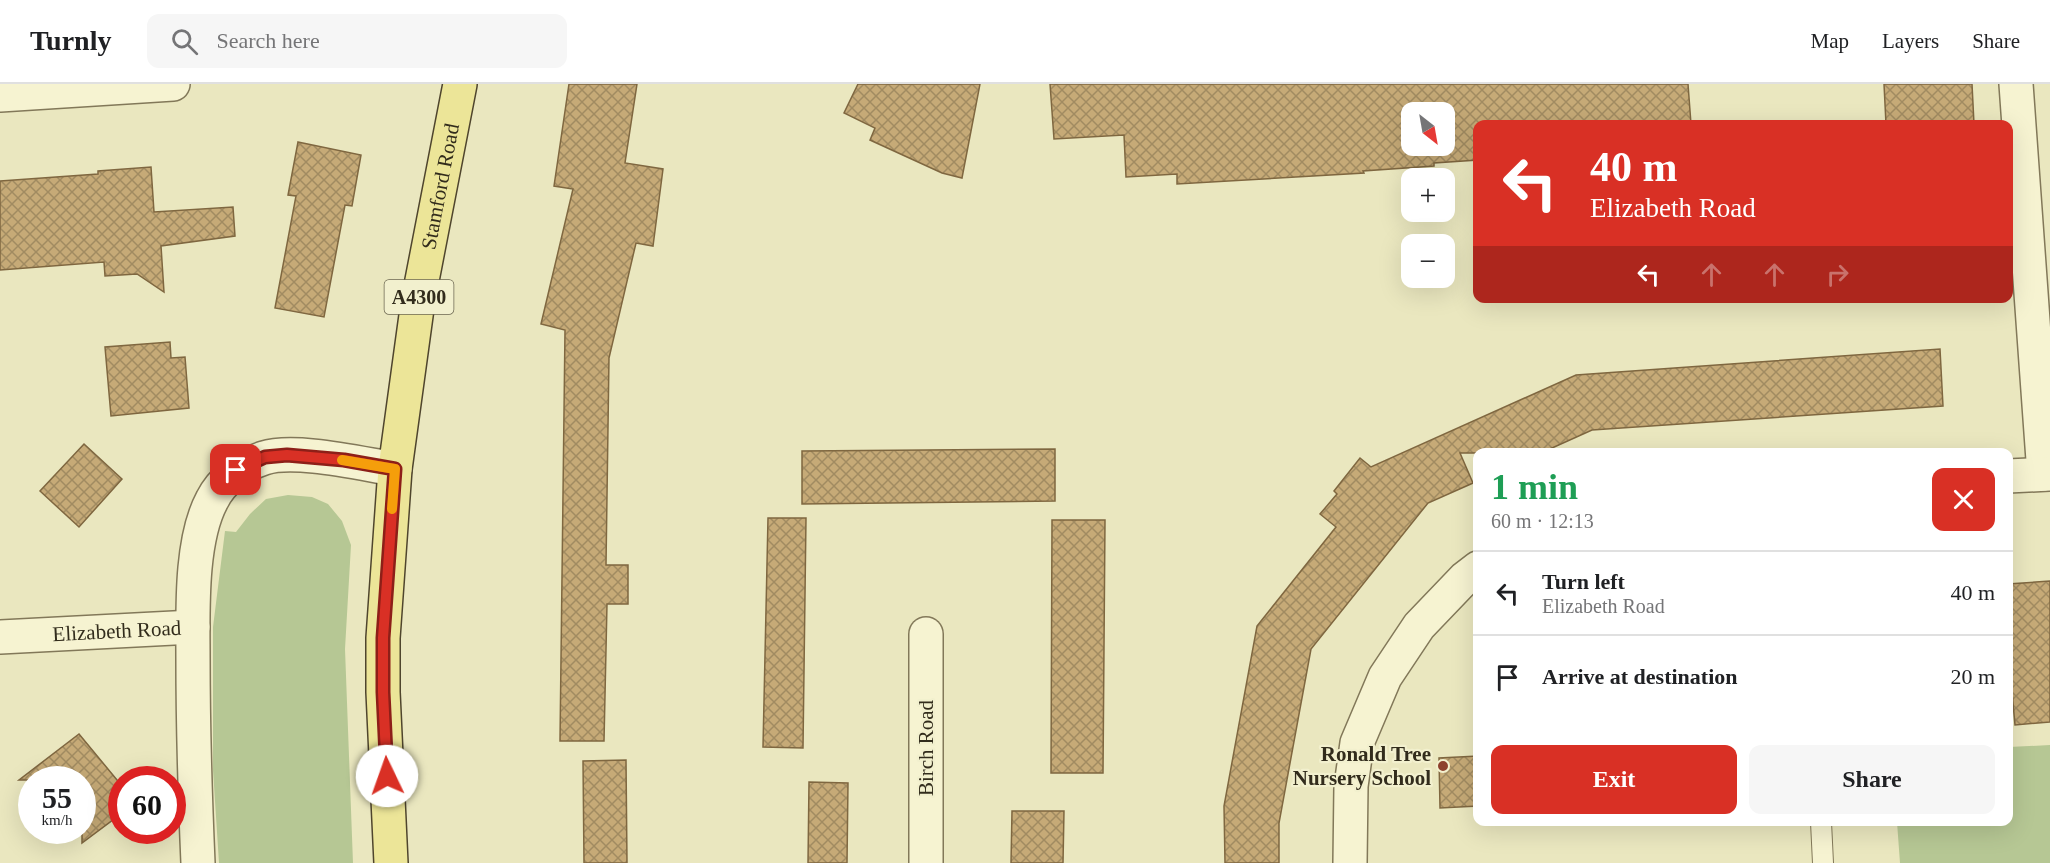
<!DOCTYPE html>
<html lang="en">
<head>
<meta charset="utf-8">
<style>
  :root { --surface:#fff; --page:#f6f6f6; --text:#202124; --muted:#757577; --line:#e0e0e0; --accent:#d93025 }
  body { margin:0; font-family:Georgia,serif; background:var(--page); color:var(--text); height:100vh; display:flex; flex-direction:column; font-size:22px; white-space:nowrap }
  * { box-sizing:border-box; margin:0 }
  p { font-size:20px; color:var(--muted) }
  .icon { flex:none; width:33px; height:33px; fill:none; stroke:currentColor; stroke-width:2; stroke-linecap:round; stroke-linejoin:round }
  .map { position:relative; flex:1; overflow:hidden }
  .details { position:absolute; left:1473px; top:364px; width:540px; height:378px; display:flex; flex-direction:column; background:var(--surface); border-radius:12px; box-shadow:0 6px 24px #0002 }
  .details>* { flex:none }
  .banner { position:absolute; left:1473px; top:36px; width:540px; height:183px; border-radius:12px; box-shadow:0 6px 24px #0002; background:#d93025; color:#fff; overflow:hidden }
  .needle { width:39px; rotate:149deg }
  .controls { position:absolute; left:1401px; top:18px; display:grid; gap:12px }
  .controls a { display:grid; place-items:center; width:54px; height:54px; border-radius:12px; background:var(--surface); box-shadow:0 6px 24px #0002; font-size:30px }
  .speed { position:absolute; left:18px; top:682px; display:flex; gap:12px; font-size:30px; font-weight:700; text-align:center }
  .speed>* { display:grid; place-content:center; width:78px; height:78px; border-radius:50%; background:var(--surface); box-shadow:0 6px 24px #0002; line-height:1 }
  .speed small { font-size:15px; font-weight:400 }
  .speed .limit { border:9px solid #d22; background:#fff; color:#111 }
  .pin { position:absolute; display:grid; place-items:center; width:51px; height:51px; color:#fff; margin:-26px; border-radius:12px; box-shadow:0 3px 9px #0006 }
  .me { position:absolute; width:66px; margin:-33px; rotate:357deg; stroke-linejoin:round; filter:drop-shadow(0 0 4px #0008) }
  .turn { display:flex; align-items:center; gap:21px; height:126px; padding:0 18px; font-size:27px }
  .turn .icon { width:78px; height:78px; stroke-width:2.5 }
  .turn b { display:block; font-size:42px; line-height:51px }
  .lanes { display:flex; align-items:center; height:57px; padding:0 18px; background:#0003; justify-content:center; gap:30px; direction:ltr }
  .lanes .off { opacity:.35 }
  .round { display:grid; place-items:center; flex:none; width:63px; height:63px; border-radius:12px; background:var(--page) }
  .head { display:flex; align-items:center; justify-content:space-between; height:102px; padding:0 18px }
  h1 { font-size:36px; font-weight:600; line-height:45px; color:#1e9e55 }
  .action { display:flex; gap:12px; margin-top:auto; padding:12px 18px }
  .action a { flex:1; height:69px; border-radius:12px; background:var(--accent); color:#fff; font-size:24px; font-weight:600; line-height:69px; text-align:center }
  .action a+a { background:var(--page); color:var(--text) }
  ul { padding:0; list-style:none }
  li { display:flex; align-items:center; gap:18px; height:84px; padding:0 18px; border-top:2px solid var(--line) }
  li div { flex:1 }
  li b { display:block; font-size:22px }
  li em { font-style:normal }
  header { display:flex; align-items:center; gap:36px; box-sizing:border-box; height:84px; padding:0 30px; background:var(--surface); border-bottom:2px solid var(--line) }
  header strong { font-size:28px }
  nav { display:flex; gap:33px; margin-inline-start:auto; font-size:21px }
  .search { width:420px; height:54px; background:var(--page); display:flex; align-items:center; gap:15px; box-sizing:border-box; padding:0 21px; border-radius:12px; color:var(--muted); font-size:22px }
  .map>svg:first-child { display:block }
</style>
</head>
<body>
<header>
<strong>Turnly</strong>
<div class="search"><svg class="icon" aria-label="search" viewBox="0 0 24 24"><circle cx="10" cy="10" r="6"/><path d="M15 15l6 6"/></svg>Search here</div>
<nav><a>Map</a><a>Layers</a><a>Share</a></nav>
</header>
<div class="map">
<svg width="2050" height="779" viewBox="0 0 2050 779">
  <defs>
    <pattern id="building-cross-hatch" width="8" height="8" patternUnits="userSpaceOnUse" patternTransform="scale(1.5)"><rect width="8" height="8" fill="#c6aa77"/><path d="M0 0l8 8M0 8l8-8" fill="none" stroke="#a18b61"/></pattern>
  </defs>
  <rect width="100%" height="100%" fill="#eae7bf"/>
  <g fill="#b6c794">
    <path d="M 288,411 L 312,413 L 328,420 L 342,437 L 351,461 L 345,565 L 353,779 L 219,779 L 213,686 L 213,543 L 225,447 L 236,448 L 250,430 L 266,415 Z"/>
    <path d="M 2050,661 L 2050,779 L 1900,779 L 1897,738 L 2008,738 L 2009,663 Z"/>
  </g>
  <g fill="url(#building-cross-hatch)" stroke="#7f6740" stroke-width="1.5" fill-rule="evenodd">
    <path d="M 569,0 L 637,0 L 625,79 L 663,85 L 653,162 L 636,159 L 609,274 L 606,481 L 628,481 L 628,520 L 607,520 L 604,657 L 560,657 L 565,246 L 541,240 L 573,105 L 554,102 Z"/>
    <path d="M 858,0 L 980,0 L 962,94 L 942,89 L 870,56 L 875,44 L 844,29 Z"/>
    <path d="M 1050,0 L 1688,0 L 1691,40 L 1478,40 L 1478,76 L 1434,79 L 1434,82 L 1363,87 L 1364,89 L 1177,100 L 1177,90 L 1126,93 L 1124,51 L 1054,55 ZM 1412,28 L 1444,28 L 1444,62 L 1412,62 Z"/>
    <path d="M 1884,0 L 1972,0 L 1974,40 L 1886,40 Z"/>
    <path d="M 298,58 L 361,71 L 352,122 L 345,121 L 324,233 L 275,224 L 296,112 L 288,111 Z"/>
    <path d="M 151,83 L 154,128 L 233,123 L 235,152 L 161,162 L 164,208 L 137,190 L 105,192 L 104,178 L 0,186 L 0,97 L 98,90 L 98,87 Z"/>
    <path d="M 170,258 L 171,274 L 185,273 L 189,324 L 111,332 L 105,263 Z"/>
    <path d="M 1940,265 L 1943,322 L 1592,346 L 1541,369 L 1460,369 L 1473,399 L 1428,419 L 1311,565 L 1279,739 L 1279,779 L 1225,779 L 1224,722 L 1257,542 L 1336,443 L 1320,430 L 1337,410 L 1334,407 L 1360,374 L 1371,383 L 1576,291 Z"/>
    <path d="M 84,360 L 122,395 L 79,443 L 40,407 Z"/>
    <path d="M 1055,365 L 1055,417 L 802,420 L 802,367 Z"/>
    <path d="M 768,434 L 806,434 L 803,664 L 763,663 Z"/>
    <path d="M 1052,436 L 1105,436 L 1103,689 L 1051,689 Z"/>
    <path d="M 2050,497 L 2050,638 L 2015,641 L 2010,587 L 2008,587 L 2008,500 Z"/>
    <path d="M 79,650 L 122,702 L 122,729 L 82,759 L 82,696 L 19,696 Z"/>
    <path d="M 1478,672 L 1478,722 L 1440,724 L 1439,674 Z"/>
    <path d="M 626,676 L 627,779 L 584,779 L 583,677 Z"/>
    <path d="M 809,698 L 848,699 L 847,779 L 808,779 Z"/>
    <path d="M 1012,727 L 1064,727 L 1063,779 L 1011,779 Z"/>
  </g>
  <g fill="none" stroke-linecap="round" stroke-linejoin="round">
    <g stroke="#827859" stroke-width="22">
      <path id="service" d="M 1821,738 L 1823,779"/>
    </g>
    <g stroke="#827859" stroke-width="36">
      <g id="minor">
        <path d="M 2016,0 L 2044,390"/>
        <path d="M 0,11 L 173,0"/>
        <path d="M 2008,392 L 2050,390"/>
        <path id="s1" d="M 0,553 L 193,543"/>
        <path d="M 198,779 C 195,710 193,642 193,574 C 193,528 190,457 212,416 C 222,396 242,381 264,374 C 295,364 362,380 395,385"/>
        <path d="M 926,779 L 926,550"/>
        <path d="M 1350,779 L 1351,702 L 1357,659 L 1385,593 L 1419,542 L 1465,494 L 1478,484"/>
      </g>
    </g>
    <g stroke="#4f452d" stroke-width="36">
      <g id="primary">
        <path id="s2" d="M 391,779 L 383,608 L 383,554 L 395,385 L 418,217 L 460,0"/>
      </g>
    </g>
    <use href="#service" stroke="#f6f3d1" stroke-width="20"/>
    <use href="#minor" stroke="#f6f3d1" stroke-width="33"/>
    <use href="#primary" stroke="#ece598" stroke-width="33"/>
  </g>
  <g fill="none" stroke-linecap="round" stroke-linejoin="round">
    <g stroke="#8d1f18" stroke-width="15">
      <path id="route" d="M 236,386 L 265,373 L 287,371 L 344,376 L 395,385 L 383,554 L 383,608 L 387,692"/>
    </g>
    <use href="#route" stroke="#d93025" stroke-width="10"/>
    <path stroke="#f59e0b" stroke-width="10" d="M 342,376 L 395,385 L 392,425"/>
  </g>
  <circle fill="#8d412d" stroke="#f2f0ce" stroke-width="2" cx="1443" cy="682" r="6"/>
  <g text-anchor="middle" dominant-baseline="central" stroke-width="4.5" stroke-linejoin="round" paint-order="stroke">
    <rect fill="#f2f0ce" stroke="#6c6751" stroke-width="1.5" x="384.5" y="196" width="69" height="34" rx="4.5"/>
    <g font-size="20" font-weight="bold" fill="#322c1c">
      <text x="419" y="213">A4300</text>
    </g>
    <g font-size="21" fill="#322c1c" stroke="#f2f0ce">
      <text stroke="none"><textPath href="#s2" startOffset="681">Stamford Road</textPath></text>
      <text stroke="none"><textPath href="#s1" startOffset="117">Elizabeth Road</textPath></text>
      <text transform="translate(926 664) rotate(-90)">Birch Road</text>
    </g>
    <g font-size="21" font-weight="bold" fill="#322c1c" stroke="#f2f0ce" text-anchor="end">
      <text x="1431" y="670">Ronald Tree<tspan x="1431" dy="24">Nursery School</tspan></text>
    </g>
  </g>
</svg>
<div class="controls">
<a><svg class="needle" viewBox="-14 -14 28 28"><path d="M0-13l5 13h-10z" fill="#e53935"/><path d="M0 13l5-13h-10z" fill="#757577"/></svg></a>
<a>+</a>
<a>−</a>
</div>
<div class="speed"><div>55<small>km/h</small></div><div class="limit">60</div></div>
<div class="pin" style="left:236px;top:386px;background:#d93025"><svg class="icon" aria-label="arrive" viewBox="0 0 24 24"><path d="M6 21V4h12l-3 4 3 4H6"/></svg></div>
<svg class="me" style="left:387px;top:692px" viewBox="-20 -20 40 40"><circle r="19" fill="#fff"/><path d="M0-13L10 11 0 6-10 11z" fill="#d93025"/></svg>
<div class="banner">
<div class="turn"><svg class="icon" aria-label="left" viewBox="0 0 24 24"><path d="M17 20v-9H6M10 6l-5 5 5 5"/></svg><div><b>40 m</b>Elizabeth Road</div></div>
<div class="lanes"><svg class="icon" aria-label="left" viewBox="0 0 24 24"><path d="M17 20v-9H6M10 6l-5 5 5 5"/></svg><svg class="icon off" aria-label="ahead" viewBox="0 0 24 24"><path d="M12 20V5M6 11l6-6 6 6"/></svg><svg class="icon off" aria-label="ahead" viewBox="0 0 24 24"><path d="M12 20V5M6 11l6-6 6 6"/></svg><svg class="icon off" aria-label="right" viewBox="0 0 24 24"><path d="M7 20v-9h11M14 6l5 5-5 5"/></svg></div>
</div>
<section class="details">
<div class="head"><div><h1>1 min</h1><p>60 m · 12:13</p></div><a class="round" style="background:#d93025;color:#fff"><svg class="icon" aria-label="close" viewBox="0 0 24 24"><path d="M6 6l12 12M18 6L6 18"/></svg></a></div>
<ul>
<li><svg class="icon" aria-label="left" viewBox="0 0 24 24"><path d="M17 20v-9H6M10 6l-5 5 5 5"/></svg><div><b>Turn left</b><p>Elizabeth Road</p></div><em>40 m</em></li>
<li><svg class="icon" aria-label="arrive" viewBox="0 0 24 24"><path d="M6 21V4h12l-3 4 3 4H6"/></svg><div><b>Arrive at destination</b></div><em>20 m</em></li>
</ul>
<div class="action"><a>Exit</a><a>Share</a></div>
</section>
</div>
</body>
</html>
